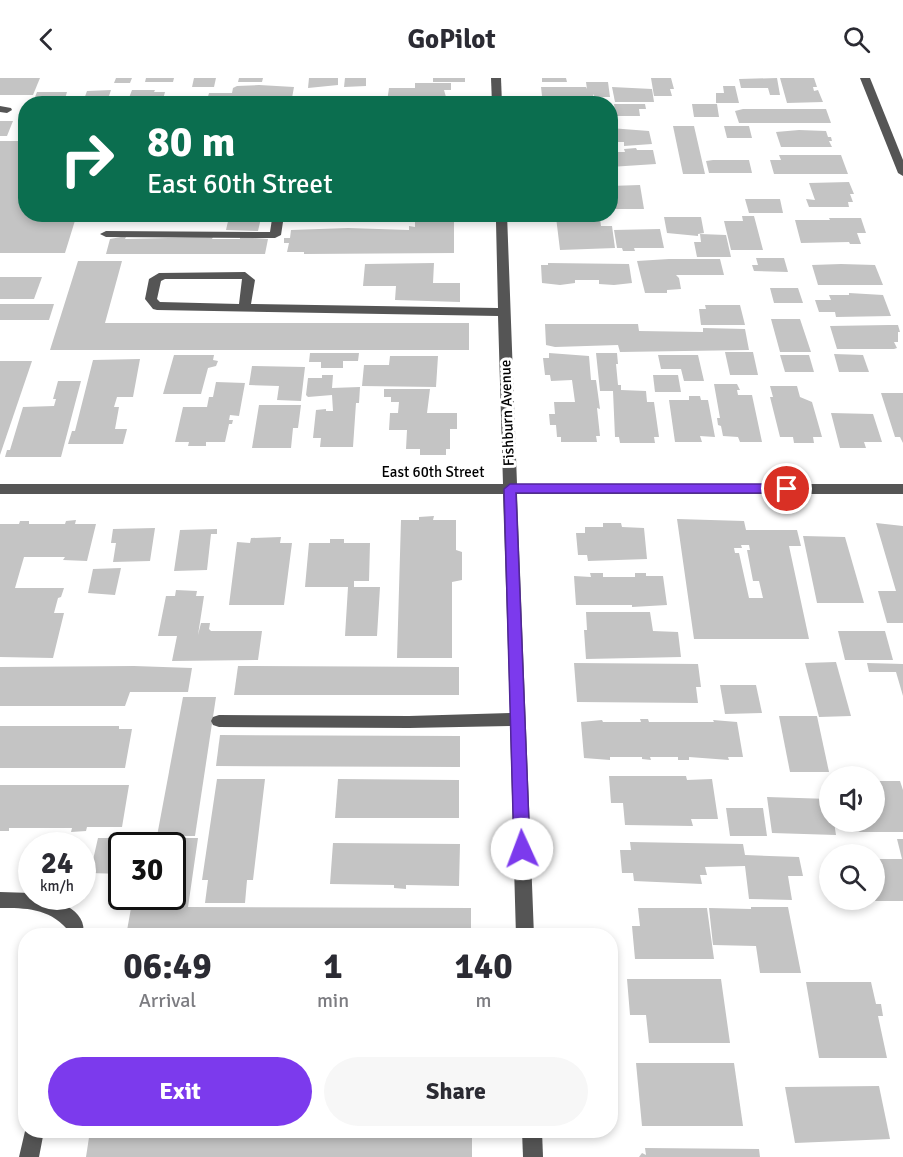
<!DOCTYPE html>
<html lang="en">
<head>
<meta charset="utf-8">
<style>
  :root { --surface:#fff; --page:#f7f7f7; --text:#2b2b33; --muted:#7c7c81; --accent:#7c3aed }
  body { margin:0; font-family:Signika,sans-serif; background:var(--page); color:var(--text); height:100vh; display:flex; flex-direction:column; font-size:22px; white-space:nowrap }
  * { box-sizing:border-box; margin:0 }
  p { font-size:20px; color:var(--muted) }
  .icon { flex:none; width:33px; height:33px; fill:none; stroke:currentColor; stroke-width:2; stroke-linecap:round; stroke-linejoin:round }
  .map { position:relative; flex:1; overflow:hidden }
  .panel { position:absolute; left:18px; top:850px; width:600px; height:210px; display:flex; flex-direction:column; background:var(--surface); border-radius:24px; box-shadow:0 3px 9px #0003 }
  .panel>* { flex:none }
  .banner { position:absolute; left:18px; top:18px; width:600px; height:126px; border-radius:24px; box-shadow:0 3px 9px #0003; background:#0b6e4f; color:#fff; overflow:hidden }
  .controls { position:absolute; left:819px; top:688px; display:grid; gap:12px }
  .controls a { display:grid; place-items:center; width:66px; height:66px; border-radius:50%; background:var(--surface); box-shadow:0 3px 9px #0003; font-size:30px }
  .speed { position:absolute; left:18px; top:754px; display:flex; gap:12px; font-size:30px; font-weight:700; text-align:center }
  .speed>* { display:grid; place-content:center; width:78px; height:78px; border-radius:50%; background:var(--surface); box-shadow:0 3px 9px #0003; line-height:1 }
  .speed small { font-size:15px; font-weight:400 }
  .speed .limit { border:3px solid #111; border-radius:9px; background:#fff; color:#111 }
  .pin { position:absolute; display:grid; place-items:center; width:51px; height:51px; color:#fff; margin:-26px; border:3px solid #fff; border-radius:50%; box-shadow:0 2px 6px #0007 }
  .me { position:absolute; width:66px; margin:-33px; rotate:358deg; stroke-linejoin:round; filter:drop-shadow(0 0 4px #0008) }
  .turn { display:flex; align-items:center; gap:21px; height:126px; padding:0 30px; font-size:27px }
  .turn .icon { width:78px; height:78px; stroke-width:2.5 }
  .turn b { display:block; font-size:42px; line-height:51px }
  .eta { display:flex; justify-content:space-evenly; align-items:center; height:102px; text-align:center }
  .eta b { font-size:36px; font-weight:700; line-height:42px }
  .cta { display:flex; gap:12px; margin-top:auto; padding:12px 30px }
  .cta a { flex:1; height:69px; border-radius:36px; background:var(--accent); color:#fff; font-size:24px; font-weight:700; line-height:69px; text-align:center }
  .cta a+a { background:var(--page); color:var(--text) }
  header { display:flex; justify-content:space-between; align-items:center; height:78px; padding:0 30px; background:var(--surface); font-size:27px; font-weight:700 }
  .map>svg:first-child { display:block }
</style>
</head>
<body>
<header><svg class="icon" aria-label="back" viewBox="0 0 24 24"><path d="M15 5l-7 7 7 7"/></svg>GoPilot<svg class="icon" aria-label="search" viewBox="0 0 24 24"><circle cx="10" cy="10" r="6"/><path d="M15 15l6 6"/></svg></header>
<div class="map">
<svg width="903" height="1079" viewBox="0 0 903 1079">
  <rect width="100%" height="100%" fill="#fff"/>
  <g fill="#c4c4c4" fill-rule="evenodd">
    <path d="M 0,0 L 40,0 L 33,17 L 0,17 Z"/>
    <path d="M 116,0 L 132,0 L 130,5 L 114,5 Z"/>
    <path d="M 146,0 L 174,0 L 173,4 L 145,4 Z"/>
    <path d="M 194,0 L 216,0 L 214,9 L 192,9 Z"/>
    <path d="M 239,0 L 263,0 L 262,4 L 238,4 Z"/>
    <path d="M 309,0 L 338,0 L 338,7 L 308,10 Z"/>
    <path d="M 345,0 L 366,0 L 366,8 L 344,9 Z"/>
    <rect x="433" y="0" width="32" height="4"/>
    <path d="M 542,0 L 566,0 L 567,4 L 542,4 Z"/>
    <path d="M 651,0 L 671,0 L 674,11 L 670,11 L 672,18 L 654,18 Z"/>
    <path d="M 777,0 L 780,17 L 770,17 L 768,10 L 741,10 L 739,1 Z"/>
    <path d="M 780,0 L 814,0 L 817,9 L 813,9 L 814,13 L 818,12 L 823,24 L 787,25 Z"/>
    <path d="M 586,4 L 608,4 L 610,19 L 595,19 L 593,16 L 594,25 L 551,25 L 550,18 L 542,18 L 541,9 L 586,9 L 587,11 Z"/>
    <path d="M 415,5 L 451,5 L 451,12 L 444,12 L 446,19 L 443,19 L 443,23 L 387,24 L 389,10 L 415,10 Z"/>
    <path d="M 259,7 L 294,9 L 292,20 L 230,20 L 233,21 L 232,25 L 206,26 L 209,15 L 232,15 L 233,10 L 237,8 Z"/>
    <path d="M 723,8 L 735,8 L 739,25 L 716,25 L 716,15 L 724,15 Z"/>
    <path d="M 612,9 L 652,11 L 654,24 L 615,24 Z"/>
    <path d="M 111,12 L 107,24 L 83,24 L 87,13 Z"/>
    <path d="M 132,12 L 155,12 L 154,14 L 165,14 L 162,25 L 127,25 Z"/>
    <path d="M 37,14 L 67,14 L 64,24 L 33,24 Z"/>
    <path d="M 614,26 L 645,26 L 646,31 L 639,31 L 640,38 L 616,38 Z"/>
    <path d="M 692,26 L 717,26 L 719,39 L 694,39 Z"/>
    <path d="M 743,31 L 826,31 L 831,45 L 739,45 L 735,33 Z"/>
    <path d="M 0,43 L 13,43 L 7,58 L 0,58 Z"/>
    <path d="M 673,48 L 694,48 L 705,96 L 683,96 Z"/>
    <path d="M 724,48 L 749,48 L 752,60 L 727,60 Z"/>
    <path d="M 610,50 L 649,53 L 652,66 L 624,68 L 624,64 L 610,64 Z"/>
    <path d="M 799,52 L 826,53 L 828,59 L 831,59 L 832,63 L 829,63 L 832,69 L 781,69 L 776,54 Z"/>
    <path d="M 0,63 L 26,63 L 26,136 L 77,136 L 65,175 L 0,175 Z"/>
    <path d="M 636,70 L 637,72 L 653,72 L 656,86 L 610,89 L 610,74 L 625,74 L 624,71 Z"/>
    <path d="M 779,77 L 841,77 L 848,96 L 774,96 L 770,82 L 781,82 Z"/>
    <path d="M 713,82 L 749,82 L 752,95 L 709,95 L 706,83 Z"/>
    <path d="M 849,104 L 854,116 L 850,116 L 853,124 L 848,124 L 849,129 L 809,129 L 806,121 L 815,122 L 809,105 Z"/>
    <path d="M 640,107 L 644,131 L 610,131 L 610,108 Z"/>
    <path d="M 745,121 L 780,121 L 783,135 L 749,135 Z"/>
    <path d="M 742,138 L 754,138 L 763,172 L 731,172 L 724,143 L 743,143 Z"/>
    <path d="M 229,139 L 261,140 L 258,153 L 226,152 Z"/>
    <path d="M 556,139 L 600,140 L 601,148 L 612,148 L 615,170 L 560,172 Z"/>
    <path d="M 664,139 L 701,139 L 704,155 L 698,156 L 698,158 L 667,155 Z"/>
    <path d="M 829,140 L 861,140 L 866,155 L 857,155 L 861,166 L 850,166 L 849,164 L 801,165 L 795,142 L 830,142 Z"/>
    <path d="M 415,141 L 454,141 L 454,175 L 304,176 L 304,174 L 287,174 L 289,165 L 284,165 L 284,160 L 290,160 L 291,152 L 348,150 L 409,152 L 409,148 L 415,149 Z"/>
    <path d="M 660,151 L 664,170 L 634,170 L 635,173 L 623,173 L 622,170 L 617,170 L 614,152 Z"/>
    <path d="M 700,156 L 726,157 L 731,179 L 697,179 L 694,164 L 701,164 Z"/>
    <path d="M 121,159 L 126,159 L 125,161 L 213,159 L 212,161 L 240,161 L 240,159 L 268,161 L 265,176 L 106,176 L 110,161 Z"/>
    <path d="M 756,180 L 784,180 L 788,194 L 754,193 L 752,187 L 758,187 Z"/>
    <path d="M 669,181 L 720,181 L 724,197 L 676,197 L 679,200 L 681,211 L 667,212 L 667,215 L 645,215 L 637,183 Z"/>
    <path d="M 78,183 L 122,183 L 105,245 L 469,245 L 469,272 L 50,272 Z"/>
    <path d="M 434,185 L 433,205 L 460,205 L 460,224 L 395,222 L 396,208 L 363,208 L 365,186 Z"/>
    <path d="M 548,185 L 629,186 L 632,205 L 614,207 L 599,206 L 599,202 L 575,202 L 575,205 L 560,207 L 542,205 L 541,187 L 548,187 Z"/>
    <path d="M 841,186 L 875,187 L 883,207 L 818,207 L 812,187 Z"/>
    <path d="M 0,199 L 42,199 L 34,221 L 0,221 Z"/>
    <path d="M 770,210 L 798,210 L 803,225 L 774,225 Z"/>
    <path d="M 849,215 L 883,217 L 891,238 L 836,239 L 835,234 L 819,234 L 815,222 L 831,222 L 829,217 L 849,217 Z"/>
    <path d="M 0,226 L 54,226 L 49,242 L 0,242 Z"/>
    <path d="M 705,227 L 740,227 L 745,247 L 701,247 L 699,231 L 706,231 Z"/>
    <path d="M 771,241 L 800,241 L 811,274 L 780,274 Z"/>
    <path d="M 545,246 L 638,246 L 639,253 L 703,254 L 703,250 L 745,251 L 749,272 L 620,274 L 618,267 L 555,269 L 546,267 Z"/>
    <path d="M 889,247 L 898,247 L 900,254 L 898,254 L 898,264 L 894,264 L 897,270 L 894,271 L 837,271 L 830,248 Z"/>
    <path d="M 725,274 L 753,274 L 758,297 L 730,297 Z"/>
    <path d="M 310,275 L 359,275 L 358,283 L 343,283 L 343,290 L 321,290 L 321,284 L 309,284 Z"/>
    <path d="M 549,275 L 589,278 L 591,302 L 596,302 L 600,331 L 597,330 L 600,358 L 596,358 L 597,364 L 561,364 L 561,359 L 557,359 L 556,347 L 550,347 L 549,336 L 555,336 L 554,324 L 575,324 L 572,302 L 551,303 L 550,297 L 545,297 L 543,280 L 549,280 Z"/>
    <path d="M 596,275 L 617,275 L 618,286 L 616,286 L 618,307 L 621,307 L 621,312 L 646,313 L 647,324 L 654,324 L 659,359 L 654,359 L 655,365 L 620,365 L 619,359 L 615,359 L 613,313 L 600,313 Z"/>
    <path d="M 834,276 L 863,277 L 869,294 L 839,294 Z"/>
    <path d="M 174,277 L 214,277 L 213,282 L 218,283 L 216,288 L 208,290 L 201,316 L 163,316 Z"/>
    <path d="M 658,277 L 698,277 L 704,303 L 684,303 L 681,291 L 661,291 Z"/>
    <path d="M 780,277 L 809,277 L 814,294 L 785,294 Z"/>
    <path d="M 390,278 L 438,278 L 436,309 L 362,308 L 364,287 L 389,287 Z"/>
    <path d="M 140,281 L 133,319 L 117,319 L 114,329 L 119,329 L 115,351 L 127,351 L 123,366 L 68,366 L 72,353 L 75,353 L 93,282 Z"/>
    <path d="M 0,283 L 32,283 L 0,377 Z"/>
    <path d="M 252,288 L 305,289 L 301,323 L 277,322 L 279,308 L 249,307 Z"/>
    <path d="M 322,297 L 333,297 L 332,310 L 360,309 L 359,325 L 356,325 L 353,369 L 320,369 L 321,360 L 313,360 L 316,332 L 326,331 L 326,333 L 333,333 L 332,317 L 308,319 L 306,317 L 308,300 L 322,300 Z"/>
    <path d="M 653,297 L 678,297 L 681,314 L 655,314 Z"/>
    <path d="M 58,303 L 81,303 L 61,379 L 5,379 L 7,372 L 10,372 L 23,329 L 54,328 L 56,321 L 53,321 Z"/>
    <path d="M 216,304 L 245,305 L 239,338 L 230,337 L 229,342 L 233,342 L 232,346 L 229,346 L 225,364 L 206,364 L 206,368 L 188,368 L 189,364 L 175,364 L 183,329 L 207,329 L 209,319 L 213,319 Z"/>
    <path d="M 714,306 L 737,306 L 740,312 L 737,312 L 738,317 L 752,317 L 762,364 L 740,364 L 738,359 L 723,358 L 721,348 L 718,347 L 717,340 L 720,340 Z"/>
    <path d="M 770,308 L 797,308 L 800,319 L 812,324 L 822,359 L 813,359 L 814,365 L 794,365 L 793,359 L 780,359 L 770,319 L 773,319 Z"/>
    <path d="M 384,311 L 430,311 L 427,335 L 457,335 L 457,351 L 450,351 L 450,371 L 446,371 L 446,377 L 420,377 L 420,371 L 406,371 L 407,352 L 389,352 L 390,335 L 398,335 L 399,324 L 391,324 L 391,319 L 384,319 Z"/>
    <path d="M 881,315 L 903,315 L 903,365 L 900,359 L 895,359 Z"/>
    <path d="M 689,318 L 700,318 L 701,322 L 708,322 L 715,359 L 700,358 L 702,364 L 675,364 L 669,322 L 689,322 Z"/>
    <path d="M 259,327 L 301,327 L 298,350 L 293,350 L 291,370 L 252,370 Z"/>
    <path d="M 831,335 L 873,336 L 882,364 L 864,364 L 866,370 L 840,370 Z"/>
    <path d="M 434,438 L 433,442 L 456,442 L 456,472 L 462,474 L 462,502 L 452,504 L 452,580 L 397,580 L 401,442 L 419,442 L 419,439 Z"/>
    <path d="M 677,441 L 744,443 L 746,452 L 797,452 L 801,468 L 789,468 L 809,561 L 694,561 ZM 741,467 L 749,467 L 750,472 L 747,472 L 753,503 L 759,503 L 763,520 L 749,520 L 739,475 L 735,475 L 734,470 L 742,470 Z"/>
    <path d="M 76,442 L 75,446 L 96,446 L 87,483 L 63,482 L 65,479 L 24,479 L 15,510 L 64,510 L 61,519 L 58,520 L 54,535 L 64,535 L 53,580 L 0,579 L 0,446 L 19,446 L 20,443 L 29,443 L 29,446 L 65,446 L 66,443 Z"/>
    <path d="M 603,445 L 621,445 L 622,449 L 644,450 L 647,481 L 588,483 L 587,477 L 578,477 L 576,455 L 585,455 L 585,449 L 603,449 Z"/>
    <path d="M 876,445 L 903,448 L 903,545 L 887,545 L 878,513 L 896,513 Z"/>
    <path d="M 155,450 L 150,483 L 113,484 L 116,465 L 111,465 L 113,451 Z"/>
    <path d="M 217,451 L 217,456 L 211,456 L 207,492 L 174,493 L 180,452 Z"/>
    <path d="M 803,458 L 845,459 L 864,525 L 817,525 Z"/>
    <path d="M 281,459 L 280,465 L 292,465 L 284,527 L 229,527 L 237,464 L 250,465 L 251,460 Z"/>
    <path d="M 330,461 L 344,461 L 344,465 L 370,465 L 369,503 L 354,503 L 354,509 L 380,509 L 377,558 L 345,558 L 348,509 L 305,509 L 309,465 L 330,465 Z"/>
    <path d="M 121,490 L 115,517 L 88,515 L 93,491 Z"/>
    <path d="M 590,495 L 603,495 L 603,499 L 635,499 L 635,495 L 646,495 L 646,498 L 663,498 L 667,527 L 632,529 L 632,527 L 576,527 L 574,498 L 591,499 Z"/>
    <path d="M 176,512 L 197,513 L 196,518 L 204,518 L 198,557 L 201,545 L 210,545 L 209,551 L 211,553 L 262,553 L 258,582 L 172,583 L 177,558 L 158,558 L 166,518 L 175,518 Z"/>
    <path d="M 586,534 L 650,534 L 653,553 L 678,554 L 681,579 L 586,581 L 584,552 L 587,552 Z"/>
    <path d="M 838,553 L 885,553 L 893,582 L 845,582 Z"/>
    <path d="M 836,584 L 851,638 L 819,639 L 805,585 Z"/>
    <path d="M 574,585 L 698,586 L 701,609 L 696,609 L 698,625 L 577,624 Z"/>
    <path d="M 867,585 L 903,586 L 903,618 L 896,594 L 869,594 Z"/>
    <path d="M 134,588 L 192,590 L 188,614 L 130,614 L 125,628 L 0,628 L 0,589 Z"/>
    <path d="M 238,588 L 459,589 L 459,617 L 234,617 Z"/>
    <path d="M 720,607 L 756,607 L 762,635 L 725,636 Z"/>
    <path d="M 183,619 L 216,619 L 195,758 L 157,758 Z"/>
    <path d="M 779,638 L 817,638 L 829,694 L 790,694 Z"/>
    <path d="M 640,641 L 648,641 L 649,644 L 714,644 L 713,642 L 737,644 L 743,679 L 728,679 L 729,682 L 689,679 L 689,682 L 678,682 L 678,679 L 650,679 L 651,682 L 642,681 L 642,679 L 610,679 L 610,682 L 584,680 L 581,644 L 602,642 L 603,644 L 641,644 Z"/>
    <path d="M 0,648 L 119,648 L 119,651 L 132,651 L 125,690 L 0,690 Z"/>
    <path d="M 220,657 L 460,658 L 460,689 L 216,688 Z"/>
    <path d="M 609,698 L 686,698 L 687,702 L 712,701 L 718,741 L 691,741 L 693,748 L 625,747 L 623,725 L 611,725 Z"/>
    <path d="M 217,701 L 265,701 L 253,802 L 247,802 L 245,825 L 205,825 L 208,802 L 202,802 Z"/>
    <path d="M 338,701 L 459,702 L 459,740 L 335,740 Z"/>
    <path d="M 874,703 L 900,703 L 903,712 L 903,754 L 851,754 L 848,744 L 874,744 Z"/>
    <path d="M 0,707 L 129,707 L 122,749 L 87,749 L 86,753 L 71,754 L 72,750 L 9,750 L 9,753 L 0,753 Z"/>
    <path d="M 767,719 L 830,721 L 830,744 L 834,744 L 836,757 L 772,755 Z"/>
    <path d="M 726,730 L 763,730 L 767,758 L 730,758 Z"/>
    <path d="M 98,760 L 198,760 L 188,829 L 471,830 L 471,858 L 126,858 L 133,819 L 172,819 L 172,768 L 122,768 L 122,796 L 90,795 Z"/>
    <path d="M 897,761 L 903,761 L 903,823 L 874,823 L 874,781 L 902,781 Z"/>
    <path d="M 630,764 L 743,766 L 745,777 L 799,779 L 803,798 L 788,798 L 792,822 L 749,821 L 745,788 L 705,789 L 707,797 L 700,797 L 702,806 L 634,803 L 633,795 L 622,795 L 620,772 L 631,772 Z"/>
    <path d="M 333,765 L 460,766 L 459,808 L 406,807 L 406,811 L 394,810 L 394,807 L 330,806 Z"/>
    <path d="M 751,829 L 788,829 L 801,895 L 760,895 L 756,868 L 713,867 L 709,830 L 751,831 Z"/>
    <path d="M 638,830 L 707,830 L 714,881 L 635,881 L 632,848 L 640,848 Z"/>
    <path d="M 627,901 L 721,901 L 730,965 L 649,965 L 646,937 L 630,937 Z"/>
    <path d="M 806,904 L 871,904 L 876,926 L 881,926 L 883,938 L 878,938 L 887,980 L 819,980 Z"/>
    <path d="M 636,985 L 734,985 L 743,1048 L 642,1048 Z"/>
    <path d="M 879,1008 L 890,1061 L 795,1065 L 785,1009 Z"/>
    <path d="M 90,1053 L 472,1053 L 472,1079 L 86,1079 Z"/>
    <path d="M 645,1070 L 759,1071 L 760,1079 L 639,1079 L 642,1075 L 646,1077 Z"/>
  </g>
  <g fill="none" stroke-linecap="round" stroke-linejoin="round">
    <g fill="#555" fill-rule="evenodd">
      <path d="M 491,0 L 501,0 L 502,26 L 492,26 Z"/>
      <path d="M 860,0 L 870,0 L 903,82 L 903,98 L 898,95 Z"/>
      <path d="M 0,28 L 11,30 L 12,32 L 7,35 L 0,34 Z"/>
      <path d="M 495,136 L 507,136 L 517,406 L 903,406 L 903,416 L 517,416 L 534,858 L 516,858 L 510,648 L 409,650 L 219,649 L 213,647 L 211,643 L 213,639 L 219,637 L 409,638 L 510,635 L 503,416 L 0,416 L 0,406 L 503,406 L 498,238 L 157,232 L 153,231 L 145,221 L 149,201 L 159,195 L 245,194 L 255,202 L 251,226 L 498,230 L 496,144 L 283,144 L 281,157 L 275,160 L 106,159 L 100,156 L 106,153 L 270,154 L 272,141 L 278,138 ZM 165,201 L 242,201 L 239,226 L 160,224 L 157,221 L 161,203 Z"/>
      <path d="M 0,814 L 32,815 L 32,819 C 53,819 89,831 83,858 L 65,858 L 67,851 C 48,830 26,830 0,830 Z"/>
      <path d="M 26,1049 L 26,1053 L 44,1053 L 39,1079 L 19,1079 Z"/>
      <path d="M 522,1053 L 542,1053 L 543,1079 L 523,1079 Z"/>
    </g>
  </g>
  <path fill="#7c3aed" stroke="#51269a" stroke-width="1.5" d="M 510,406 L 787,406 L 794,411 L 787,415 L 516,415 L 530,771 L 528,776 L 522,778 L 517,776 L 514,771 L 504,411 Z"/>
  <g text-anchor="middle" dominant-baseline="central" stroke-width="6" stroke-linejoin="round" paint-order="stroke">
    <g font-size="15" fill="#000" stroke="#fff">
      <text transform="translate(507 335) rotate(-92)">Fishburn Avenue</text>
      <text x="433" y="394">East 60th Street</text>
    </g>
  </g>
</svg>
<div class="controls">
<a><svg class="icon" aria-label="sound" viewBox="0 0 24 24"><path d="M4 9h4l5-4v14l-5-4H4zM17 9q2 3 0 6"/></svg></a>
<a><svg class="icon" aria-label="search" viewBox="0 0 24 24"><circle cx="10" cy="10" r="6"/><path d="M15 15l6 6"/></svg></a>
</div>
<div class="speed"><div>24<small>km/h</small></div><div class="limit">30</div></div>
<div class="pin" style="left:787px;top:411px;background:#d93025"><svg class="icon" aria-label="arrive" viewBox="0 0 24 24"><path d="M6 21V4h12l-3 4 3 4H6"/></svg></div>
<svg class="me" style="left:522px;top:771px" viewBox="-20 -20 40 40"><circle r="19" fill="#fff"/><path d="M0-13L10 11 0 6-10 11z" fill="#7c3aed"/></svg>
<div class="banner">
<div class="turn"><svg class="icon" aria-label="right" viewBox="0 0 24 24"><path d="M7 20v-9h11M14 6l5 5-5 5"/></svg><div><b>80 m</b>East 60th Street</div></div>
</div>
<section class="panel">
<div class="eta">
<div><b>06:49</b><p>Arrival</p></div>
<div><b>1</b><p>min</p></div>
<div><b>140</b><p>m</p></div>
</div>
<div class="cta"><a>Exit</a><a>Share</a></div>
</section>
</div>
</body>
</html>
